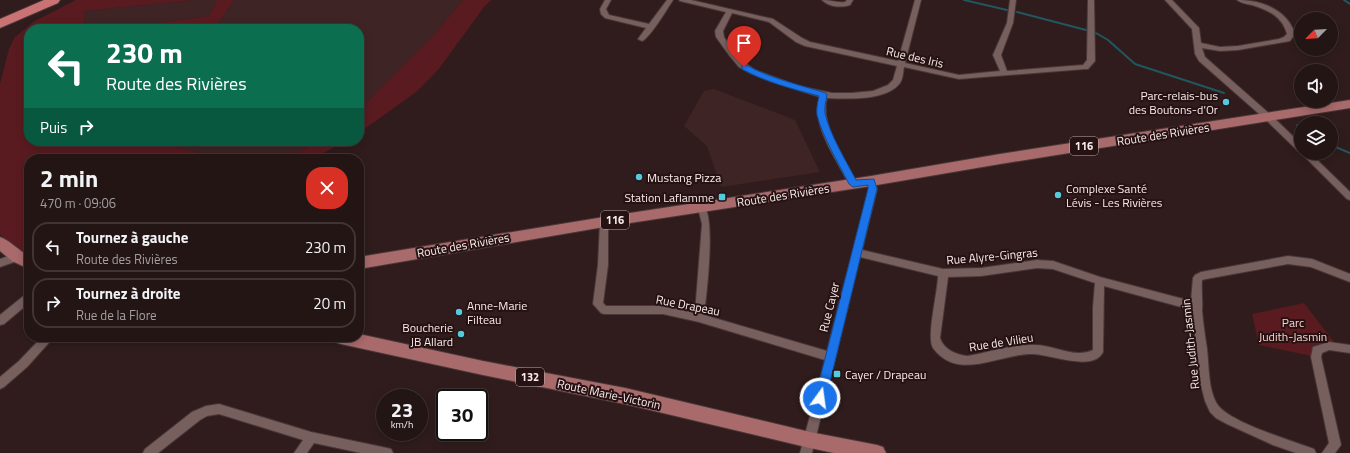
<!DOCTYPE html>
<html lang="fr">
<head>
<meta charset="utf-8">
<style>
  :root { --surface:#241515; --page:#302222; --text:#f1f3f6; --muted:#a39fa0; --line:#413434 }
  body { margin:0; font-family:"Titillium Web",sans-serif; background:var(--page); color:var(--text); height:100vh; display:flex; flex-direction:column; font-size:15px; white-space:nowrap }
  * { box-sizing:border-box; margin:0 }
  p { font-size:13px; color:var(--muted) }
  .icon { flex:none; width:22px; height:22px; fill:none; stroke:currentColor; stroke-width:2; stroke-linecap:round; stroke-linejoin:round }
  .map { position:relative; flex:1; overflow:hidden }
  .panel { position:absolute; left:24px; top:154px; width:340px; height:188px; display:flex; flex-direction:column; background:var(--surface); border-radius:16px; box-shadow:0 2px 10px #0003,0 0 0 1px var(--line) }
  .panel>* { flex:none }
  .banner { position:absolute; left:24px; top:24px; width:340px; height:122px; border-radius:16px; box-shadow:0 2px 10px #0003,0 0 0 1px var(--line); background:#0b6e4f; color:#fff; overflow:hidden }
  .needle { width:26px; rotate:246deg }
  .fabs { position:absolute; left:1294px; top:12px; display:grid; gap:8px }
  .fabs a { display:grid; place-items:center; width:44px; height:44px; border-radius:50%; background:var(--surface); box-shadow:0 2px 10px #0003,0 0 0 1px var(--line); font-size:20px }
  .speed { position:absolute; left:376px; top:389px; display:flex; gap:8px; font-size:20px; font-weight:700; text-align:center }
  .speed>* { display:grid; place-content:center; width:52px; height:52px; border-radius:50%; background:var(--surface); box-shadow:0 2px 10px #0003,0 0 0 1px var(--line); line-height:1 }
  .speed small { font-size:10px; font-weight:400 }
  .speed .limit { border:2px solid #111; border-radius:6px; background:#fff; color:#111 }
  .pin { position:absolute; display:grid; place-items:center; width:34px; height:34px; color:#fff; margin:-41px -17px; border-radius:50% 50% 50% 0; rotate:-45deg; box-shadow:0 0 4px #0007 }
  .pin .icon { rotate:45deg }
  .me { position:absolute; width:44px; margin:-22px; rotate:14deg; stroke-linejoin:round; filter:drop-shadow(0 0 3px #0008) }
  .turn { display:flex; align-items:center; gap:14px; height:84px; padding:0 16px; font-size:18px }
  .turn .icon { width:52px; height:52px; stroke-width:2.5 }
  .turn b { display:block; font-size:28px; line-height:34px }
  .then { display:flex; align-items:center; height:38px; padding:0 16px; background:#0003; gap:8px; font-size:15px }
  .round { display:grid; place-items:center; flex:none; width:42px; height:42px; border-radius:16px; background:var(--page) }
  .overview { display:flex; align-items:center; justify-content:space-between; height:68px; padding:0 16px }
  h1 { font-size:24px; font-weight:700; line-height:30px }
  ul { padding:0; list-style:none }
  li { display:flex; align-items:center; gap:12px; height:50px; margin:0 8px 6px; padding:0 8px; border:2px solid var(--line); border-radius:16px }
  li div { flex:1 }
  li b { display:block; font-size:15px }
  li em { font-style:normal }
  .map>svg:first-child { display:block }
</style>
</head>
<body>
<div class="map">
<svg width="1350" height="453" viewBox="0 0 1350 453">
  <rect width="100%" height="100%" fill="#301c1c"/>
  <g fill="#3f2425">
    <path d="M 194,0 L 217,0 L 209,16 L 115,29 L 85,29 L 84,11 Z"/>
    <path d="M 234,0 L 463,0 L 432,37 L 359,110 L 359,29 L 214,29 Z"/>
    <path d="M 714,89 L 795,120 L 820,172 L 721,187 L 707,146 L 684,126 L 704,91 Z"/>
    <path d="M 154,141 L 318,141 L 287,159 L 202,159 L 206,155 Z"/>
  </g>
  <g fill="#591b20">
    <path d="M 76,0 L 194,0 L 84,11 L 85,29 L 29,29 L 29,141 L 154,141 L 206,155 L 202,159 L 29,159 L 29,248 L 18,252 L 0,234 L 0,84 L 9,49 L 15,37 L 33,22 Z"/>
    <path d="M 217,0 L 234,0 L 214,29 L 115,29 L 209,16 Z"/>
    <path d="M 463,0 L 491,0 L 484,7 L 438,70 L 416,92 L 359,133 L 359,110 L 432,37 Z"/>
    <path d="M 318,141 L 347,141 L 311,159 L 287,159 Z"/>
    <path d="M 1304,303 L 1337,346 L 1329,346 L 1316,357 L 1259,345 L 1252,314 Z"/>
  </g>
  <g fill="none" stroke-linecap="round" stroke-linejoin="round">
    <g stroke="#205760" stroke-width="2">
      <path d="M 964,0 L 1007,10"/>
      <path d="M 1344,0 L 1350,4"/>
      <path d="M 1017,12 L 1086,30"/>
      <path d="M 1096,33 L 1108,40 L 1135,64 L 1224,93"/>
      <path d="M 1297,125 L 1301,128"/>
      <path d="M 1331,145 L 1350,153"/>
    </g>
    <g stroke="#493838" stroke-width="2">
      <g id="street">
        <path d="M 605,0 L 611,0 L 606,9 L 609,15 L 649,24 L 667,0 L 673,0 C 667,9 650,38 642,41 L 638,39 L 646,28 L 605,18 L 601,14 L 600,9 Z"/>
        <path d="M 679,0 L 691,0 L 773,19 L 802,38 L 810,42 L 898,61 L 915,0 L 921,0 L 905,63 L 959,75 L 1000,71 L 993,55 L 1007,23 L 1010,0 L 1016,0 L 1013,23 L 1001,55 L 1007,71 L 1083,65 L 1087,60 L 1088,0 L 1094,0 L 1095,61 L 1088,69 L 1085,69 L 959,79 L 904,67 C 903,72 903,79 900,83 C 887,101 847,99 827,98 C 819,124 846,161 857,184 L 853,187 L 849,184 C 837,160 810,124 820,97 L 770,81 L 750,73 L 739,67 L 729,55 L 716,37 L 715,31 L 726,12 L 680,1 ZM 732,13 L 769,22 L 796,42 L 805,46 L 897,66 L 893,80 L 888,85 L 873,91 L 852,93 L 832,93 L 798,86 L 755,70 L 745,63 L 737,56 L 724,37 L 723,31 Z"/>
        <path d="M 822,0 C 830,0 837,3 845,2 L 847,0 L 853,0 L 850,5 C 841,8 829,7 822,0 Z"/>
        <path d="M 1165,0 L 1172,0 L 1199,28 L 1201,43 L 1220,47 L 1238,46 L 1279,39 L 1284,37 L 1287,34 C 1282,16 1268,10 1252,5 C 1246,4 1241,3 1237,0 C 1261,0 1287,9 1295,34 L 1290,41 L 1238,50 L 1220,51 L 1202,48 L 1205,57 L 1272,116 L 1301,144 L 1301,152 L 1298,151 L 1266,120 L 1199,61 L 1195,54 L 1192,29 Z"/>
        <path d="M 1301,153 L 1310,153 L 1350,192 L 1350,200 L 1347,199 Z"/>
        <path d="M 871,178 L 874,179 L 877,189 L 862,250 L 943,269 L 981,268 L 1037,260 L 1053,261 L 1100,277 L 1191,301 L 1193,278 L 1195,275 L 1201,272 L 1288,256 L 1312,259 L 1350,274 L 1350,282 L 1311,267 L 1288,264 L 1206,279 L 1202,280 C 1201,289 1203,305 1202,310 C 1203,323 1205,336 1207,349 C 1209,366 1208,389 1217,404 C 1230,423 1291,440 1314,449 L 1316,453 L 1296,453 L 1273,445 L 1227,424 L 1216,418 L 1210,412 L 1205,401 L 1201,385 L 1192,310 L 1104,286 L 1103,352 C 1093,373 1048,353 1031,354 C 999,354 958,382 933,348 C 926,337 938,291 938,276 L 860,257 L 812,453 L 800,453 L 825,360 L 699,322 L 663,314 L 604,314 L 601,313 L 593,304 L 598,265 L 600,222 L 601,220 L 607,220 L 608,222 L 608,265 L 603,303 L 606,306 L 663,306 L 695,313 L 702,224 L 698,208 L 702,205 C 717,210 706,299 704,315 L 827,351 L 869,189 L 867,181 ZM 1037,268 L 1053,269 L 1095,283 L 1093,307 L 1093,350 C 1075,359 1054,345 1035,345 C 1013,344 990,352 968,356 C 957,355 944,350 940,338 L 948,277 L 981,276 Z"/>
        <path d="M 17,253 L 20,254 L 22,257 L 20,260 L 0,267 L 0,259 Z"/>
        <path d="M 29,293 L 29,303 L 4,324 L 0,325 L 0,315 L 26,294 Z"/>
        <path d="M 42,337 L 54,337 L 27,367 L 4,387 L 0,389 L 0,377 L 19,361 Z"/>
        <path d="M 1329,342 L 1350,345 L 1350,353 L 1329,350 L 1322,353 L 1321,357 L 1341,445 L 1335,453 L 1322,453 L 1329,443 L 1311,357 L 1313,347 Z"/>
        <path d="M 219,404 L 311,432 L 387,448 L 391,449 L 393,453 L 361,453 L 314,443 L 307,453 L 294,453 L 303,440 L 219,414 L 207,416 L 200,420 L 158,453 L 143,453 L 145,449 L 192,412 L 206,406 Z"/>
      </g>
    </g>
    <g stroke="#493838" stroke-width="2">
      <g id="primary">
        <path d="M 1350,100 L 1350,108 L 1000,164 L 871,186 L 604,227 L 359,269 L 359,257 L 604,217 L 871,176 L 1000,154 Z"/>
        <path d="M 0,237 C 11,241 19,251 29,256 L 29,269 L 12,261 L 0,251 Z"/>
        <path d="M 359,334 L 483,361 L 625,388 L 810,432 L 877,445 L 883,447 L 886,453 L 834,453 L 810,448 L 625,404 L 483,375 L 341,344 L 335,342 L 333,337 L 359,337 Z"/>
      </g>
    </g>
    <g stroke="#493838" stroke-width="2">
      <path id="highway" d="M 44,0 L 60,0 L 58,3 L 0,28 L 0,19 Z"/>
    </g>
    <use href="#street" fill="#775f5e" fill-rule="evenodd"/>
    <use href="#primary" fill="#a96a6b" fill-rule="evenodd"/>
    <use href="#highway" fill="#ca7274" fill-rule="evenodd"/>
  </g>
  <path fill="#1a73e8" stroke="#114b97" d="M 742,65 C 747,64 751,68 756,70 C 778,80 803,86 826,93 L 827,95 C 826,101 824,107 825,113 C 829,133 846,161 856,180 L 874,179 L 877,189 L 826,398 L 824,402 L 820,403 L 816,402 L 815,398 L 868,189 L 868,185 L 853,187 L 849,184 C 838,162 823,138 817,115 C 816,108 818,102 819,96 C 793,89 765,82 742,69 Z"/>
  <g fill="#54cadd" stroke="#261213" stroke-width="1.5">
    <circle cx="1226" cy="102" r="4"/>
    <circle cx="639" cy="177" r="4"/>
    <circle cx="1058" cy="195" r="4"/>
    <rect x="718" y="193" width="8" height="8" rx="2"/>
    <circle cx="459" cy="312" r="4"/>
    <circle cx="461" cy="334" r="4"/>
    <rect x="833" y="370" width="8" height="8" rx="2"/>
  </g>
  <g text-anchor="middle" dominant-baseline="central" stroke-width="4" stroke-linejoin="round" paint-order="stroke">
    <g fill="#261213" stroke="#baaaaa" stroke-width="1">
      <rect x="1070" y="137" width="28" height="18" rx="3"/>
      <rect x="601" y="211" width="28" height="18" rx="3"/>
      <rect x="516" y="368" width="28" height="18" rx="3"/>
    </g>
    <g font-size="11" font-weight="bold" fill="#f9ebea">
      <text x="1084" y="146">116</text>
      <text x="615" y="220">116</text>
      <text x="530" y="377">132</text>
    </g>
    <g font-size="12" fill="#f9ebea" stroke="#261213">
      <text transform="translate(915 57) rotate(13)">Rue des Iris</text>
      <text transform="translate(1163 134) rotate(-9)">Route des Rivières</text>
      <text transform="translate(783 195) rotate(-9)">Route des Rivières</text>
      <text transform="translate(463 245) rotate(-10)">Route des Rivières</text>
      <text transform="translate(992 256) rotate(-5)">Rue Alyre-Gingras</text>
      <text transform="translate(688 305) rotate(11)">Rue Drapeau</text>
      <text transform="translate(829 307) rotate(-76)">Rue Cayer</text>
      <text transform="translate(1001 342) rotate(-9)">Rue de Vilieu</text>
      <text transform="translate(1190 344) rotate(-96)">Rue Judith-Jasmin</text>
      <text transform="translate(609 394) rotate(12)">Route Marie-Victorin</text>
    </g>
    <g font-size="12" fill="#f9ebea" stroke="#261213" text-anchor="start">
      <text x="1218" y="95" text-anchor="end">Parc-relais-bus<tspan x="1218" dy="14">des Boutons-d'Or</tspan></text>
      <text x="647" y="177">Mustang Pizza</text>
      <text x="1066" y="188">Complexe Santé<tspan x="1066" dy="14">Lévis - Les Rivières</tspan></text>
      <text x="714" y="197" text-anchor="end">Station Laflamme</text>
      <text x="467" y="305">Anne-Marie<tspan x="467" dy="14">Filteau</tspan></text>
      <text x="453" y="327" text-anchor="end">Boucherie<tspan x="453" dy="14">JB Allard</tspan></text>
      <text x="845" y="374">Cayer / Drapeau</text>
    </g>
    <g font-size="12" fill="#fed0cf" stroke="#261213">
      <text x="1293" y="322">Parc<tspan x="1293" dy="14">Judith-Jasmin</tspan></text>
    </g>
  </g>
</svg>
<div class="fabs">
<a><svg class="needle" viewBox="-14 -14 28 28"><path d="M0-13l5 13h-10z" fill="#e53935"/><path d="M0 13l5-13h-10z" fill="#a39fa0"/></svg></a>
<a><svg class="icon" aria-label="sound" viewBox="0 0 24 24"><path d="M4 9h4l5-4v14l-5-4H4zM17 9q2 3 0 6"/></svg></a>
<a><svg class="icon" aria-label="layers" viewBox="0 0 24 24"><path d="M12 4l9 5-9 5-9-5zM3 14l9 5 9-5"/></svg></a>
</div>
<div class="speed"><div>23<small>km/h</small></div><div class="limit">30</div></div>
<div class="pin" style="left:744px;top:67px;background:#d93025"><svg class="icon" aria-label="arrive" viewBox="0 0 24 24"><path d="M6 21V4h12l-3 4 3 4H6"/></svg></div>
<svg class="me" style="left:820px;top:398px" viewBox="-20 -20 40 40"><circle r="17" fill="#1a73e8" stroke="#fff" stroke-width="3"/><path d="M0-11L8 9 0 5-8 9z" fill="#fff"/></svg>
<div class="banner">
<div class="turn"><svg class="icon" aria-label="left" viewBox="0 0 24 24"><path d="M17 20v-9H6M10 6l-5 5 5 5"/></svg><div><b>230 m</b>Route des Rivières</div></div>
<div class="then">Puis<svg class="icon" aria-label="right" viewBox="0 0 24 24"><path d="M7 20v-9h11M14 6l5 5-5 5"/></svg></div>
</div>
<section class="panel">
<div class="overview"><div><h1>2 min</h1><p>470 m · 09:06</p></div><a class="round" style="background:#d93025;color:#fff"><svg class="icon" aria-label="close" viewBox="0 0 24 24"><path d="M6 6l12 12M18 6L6 18"/></svg></a></div>
<ul>
<li><svg class="icon" aria-label="left" viewBox="0 0 24 24"><path d="M17 20v-9H6M10 6l-5 5 5 5"/></svg><div><b>Tournez à gauche</b><p>Route des Rivières</p></div><em>230 m</em></li>
<li><svg class="icon" aria-label="right" viewBox="0 0 24 24"><path d="M7 20v-9h11M14 6l5 5-5 5"/></svg><div><b>Tournez à droite</b><p>Rue de la Flore</p></div><em>20 m</em></li>
</ul>
</section>
</div>
</body>
</html>
